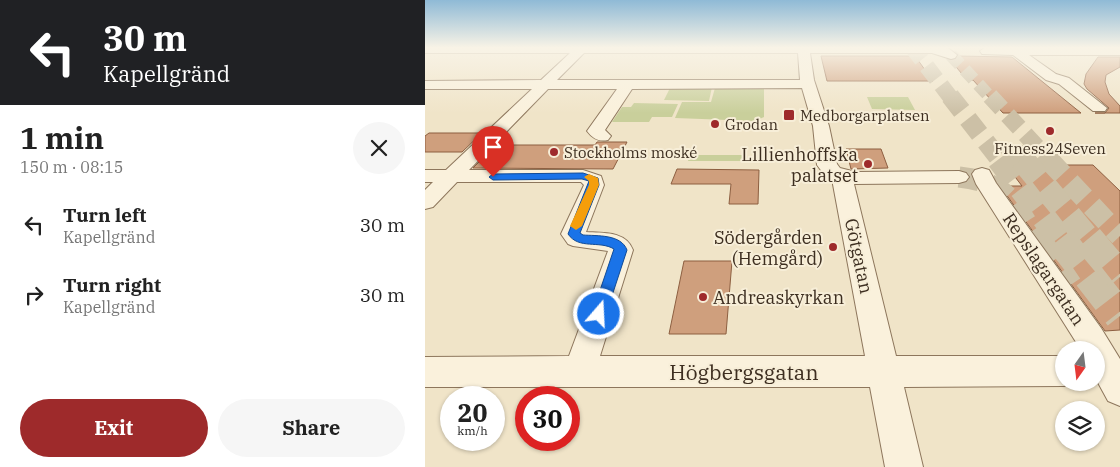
<!DOCTYPE html>
<html lang="en">
<head>
<meta charset="utf-8">
<style>
  :root { --surface:#fff; --page:#f6f6f6; --text:#222; --muted:#767676; --accent:#9e2a2b }
  body { margin:0; font-family:"IBM Plex Serif",serif; background:var(--page); color:var(--text); height:100vh; display:flex; flex-direction:column; font-size:19px; white-space:nowrap }
  * { box-sizing:border-box; margin:0 }
  p { font-size:16px; color:var(--muted) }
  .icon { flex:none; width:28px; height:28px; fill:none; stroke:currentColor; stroke-width:2; stroke-linecap:round; stroke-linejoin:round }
  .map { position:relative; flex:1; overflow:hidden }
  .panel { display:flex; flex-direction:column; background:var(--surface); width:425px }
  .panel>* { flex:none }
  .hud { background:#202124; color:#fff; overflow:hidden }
  .needle { width:32px; rotate:194deg }
  .fabs { position:absolute; left:630px; top:341px; display:grid; gap:10px }
  .fabs a { display:grid; place-items:center; width:50px; height:50px; border-radius:50%; background:var(--surface); box-shadow:0 1px 4px #0004; font-size:25px }
  .speed { position:absolute; left:15px; top:386px; display:flex; gap:10px; font-size:25px; font-weight:700; text-align:center }
  .speed>* { display:grid; place-content:center; width:65px; height:65px; border-radius:50%; background:var(--surface); box-shadow:0 1px 4px #0004; line-height:1 }
  .speed small { font-size:12px; font-weight:400 }
  .speed .limit { border:8px solid #d22; background:#fff; color:#111 }
  .pin { position:absolute; display:grid; place-items:center; width:42px; height:42px; color:#fff; margin:-51px -21px; border-radius:50% 50% 50% 0; rotate:-45deg; box-shadow:0 0 5px #0007 }
  .pin .icon { rotate:45deg }
  .me { position:absolute; width:55px; margin:-28px; rotate:19deg; stroke-linejoin:round; filter:drop-shadow(0 0 4px #0008) }
  .turn { display:flex; align-items:center; gap:18px; height:105px; padding:0 20px; font-size:22px }
  .turn .icon { width:65px; height:65px; stroke-width:2.5 }
  .turn b { display:block; font-size:35px; line-height:42px }
  .round { display:grid; place-items:center; flex:none; width:52px; height:52px; border-radius:26px; background:var(--page) }
  .summary { display:flex; align-items:center; justify-content:space-between; height:85px; padding:0 20px }
  h1 { font-size:30px; font-weight:800; line-height:38px }
  .primary-button { display:flex; gap:10px; margin-top:auto; padding:10px 20px }
  .primary-button a { flex:1; height:58px; border-radius:30px; background:var(--accent); color:#fff; font-size:20px; font-weight:800; line-height:58px; text-align:center }
  .primary-button a+a { background:var(--page); color:var(--text) }
  ul { padding:0; list-style:none }
  li { display:flex; align-items:center; gap:15px; height:70px; padding:0 20px }
  li div { flex:1 }
  li b { display:block; font-size:19px }
  li em { font-style:normal }
  main { display:flex; flex:1; min-height:0 }
  .map>svg:first-child { display:block }
</style>
</head>
<body>
<main>
<section class="panel">
<div class="hud">
<div class="turn"><svg class="icon" aria-label="left" viewBox="0 0 24 24"><path d="M17 20v-9H6M10 6l-5 5 5 5"/></svg><div><b>30 m</b>Kapellgränd</div></div>
</div>
<div class="summary"><div><h1>1 min</h1><p>150 m · 08:15</p></div><a class="round"><svg class="icon" aria-label="close" viewBox="0 0 24 24"><path d="M6 6l12 12M18 6L6 18"/></svg></a></div>
<ul>
<li><svg class="icon" aria-label="left" viewBox="0 0 24 24"><path d="M17 20v-9H6M10 6l-5 5 5 5"/></svg><div><b>Turn left</b><p>Kapellgränd</p></div><em>30 m</em></li>
<li><svg class="icon" aria-label="right" viewBox="0 0 24 24"><path d="M7 20v-9h11M14 6l5 5-5 5"/></svg><div><b>Turn right</b><p>Kapellgränd</p></div><em>30 m</em></li>
</ul>
<div class="primary-button"><a>Exit</a><a>Share</a></div>
</section>
<div class="map">
<svg width="695" height="467" viewBox="0 0 695 467">
  <rect width="100%" height="100%" fill="#f0e4c8"/>
  <g fill="#c9cf9b">
    <path d="M 287,87 L 284,101 L 239,100 L 245,88 Z"/>
    <path d="M 290,88 L 339,88 L 339,117 L 330,121 L 250,118 L 257,102 L 286,102 Z"/>
    <path d="M 442,97 L 483,97 L 490,110 L 447,109 Z"/>
    <path d="M 209,103 L 253,104 L 247,117 L 227,117 L 224,122 L 187,122 L 197,107 L 206,107 Z"/>
    <path d="M 265,155 L 319,155 L 318,161 L 263,161 Z"/>
  </g>
  <g fill="#cf9f7d" stroke="#8d5f41">
    <path d="M 396,56 L 490,56 L 508,81 L 402,81 Z"/>
    <path d="M 533,56 L 587,57 L 656,113 L 578,113 L 548,80 L 542,80 L 527,62 Z"/>
    <path d="M 673,57 L 695,57 L 695,67 L 681,75 L 680,82 L 684,94 L 695,106 L 695,113 L 670,113 L 680,113 L 684,108 L 662,89 L 659,84 L 661,74 Z"/>
    <path d="M 4,133 L 57,133 L 37,152 L 0,152 L 0,136 Z"/>
    <path d="M 172,142 L 202,142 L 188,169 L 48,168 L 71,145 L 170,145 Z"/>
    <path d="M 421,149 L 456,149 L 463,168 L 426,169 Z"/>
    <path d="M 581,165 L 668,165 L 695,191 L 695,330 L 680,331 L 575,186 L 597,186 Z"/>
    <path d="M 252,169 L 334,170 L 333,204 L 304,204 L 306,184 L 246,184 Z"/>
    <path d="M 259,261 L 307,261 L 301,334 L 244,334 Z"/>
  </g>
  <g fill="none" stroke-linecap="round" stroke-linejoin="round">
    <path stroke="#ccc0a6" stroke-width="13" stroke-dasharray="13 7" stroke-linecap="butt" d="M 526,55 L 566,98"/>
    <path stroke="#ccc0a6" stroke-width="17" stroke-dasharray="17 9" stroke-linecap="butt" d="M 565,96 L 624,160"/>
    <g stroke="#ccc0a6" stroke-width="21" stroke-dasharray="21 11" stroke-linecap="butt">
      <path d="M 623,159 L 695,236"/>
      <path d="M 534,177 C 584,183 587,202 613,240"/>
    </g>
    <path stroke="#ccc0a6" stroke-width="27" stroke-dasharray="27 14" stroke-linecap="butt" d="M 612,239 L 644,286"/>
    <path stroke="#ccc0a6" stroke-width="16" stroke-dasharray="16 8" stroke-linecap="butt" d="M 487,47 L 526,98"/>
    <g stroke="#ccc0a6" stroke-width="19" stroke-dasharray="19 10" stroke-linecap="butt">
      <path d="M 525,96 L 575,160"/>
      <path d="M 590,151 L 598,160"/>
    </g>
    <g stroke="#ccc0a6" stroke-width="25" stroke-dasharray="25 12" stroke-linecap="butt">
      <path d="M 574,159 L 636,240"/>
      <path d="M 597,159 L 664,240"/>
    </g>
    <g stroke="#ccc0a6" stroke-width="31" stroke-dasharray="31 16" stroke-linecap="butt">
      <path d="M 635,239 L 695,316"/>
      <path d="M 663,239 L 695,277"/>
    </g>
    <g stroke="#8d765c" stroke-width="2">
      <g id="minor">
        <path d="M 0,47 L 523,48 L 532,55 L 530,58 L 526,59 L 507,53 L 385,53 L 389,80 L 404,126 L 412,164 L 415,168 L 431,172 L 534,171 L 541,173 L 544,177 L 541,181 L 534,183 L 429,184 L 471,356 L 639,356 L 639,382 L 649,382 L 639,386 L 479,387 L 498,467 L 460,467 L 445,387 L 0,387 L 0,357 L 144,356 L 183,251 L 148,246 L 143,244 L 136,234 L 159,185 L 156,182 L 32,182 L 8,207 L 0,209 L 0,190 L 8,182 L 0,182 L 0,170 L 21,170 L 107,89 L 0,89 L 0,81 L 116,80 L 145,53 L 0,53 ZM 159,53 L 373,53 L 375,80 L 132,80 ZM 377,88 L 388,126 L 392,165 L 401,177 L 407,179 L 440,356 L 175,356 L 208,250 C 201,231 178,233 161,232 L 179,185 L 176,176 L 158,170 L 44,170 L 123,89 L 192,89 L 162,131 C 168,139 174,142 183,140 L 186,136 L 180,130 L 207,89 Z"/>
        <path d="M 561,47 L 695,47 L 695,55 L 604,55 L 631,74 L 644,78 L 682,108 L 680,111 L 668,111 L 634,84 L 621,80 L 588,55 L 557,54 L 555,51 Z"/>
        <path d="M 557,168 L 564,170 L 571,183 L 676,328 L 695,359 L 695,406 L 683,401 L 671,379 L 671,350 L 656,350 L 551,184 L 547,174 L 550,170 Z"/>
      </g>
    </g>
    <use href="#minor" fill="#faf1dc" fill-rule="evenodd"/>
  </g>
  <linearGradient id="sky" x2="0" y2="1"><stop stop-color="#8fbad6"/><stop offset="0.42" stop-color="#f8f3e6"/><stop offset="1" stop-color="#f8f3e6" stop-opacity="0"/></linearGradient>
  <rect width="695" height="113" fill="url(#sky)"/>
  <path fill="#1a73e8" stroke="#114b97" d="M 158,173 L 173,178 L 174,185 L 155,233 L 158,235 C 172,236 196,234 202,250 L 181,314 L 179,318 L 174,320 L 169,318 L 167,314 L 189,249 C 174,240 154,250 143,234 L 164,181 L 157,179 L 68,180 L 64,177 L 68,174 Z"/>
  <path fill="#f59e0b" d="M 164,174 L 173,178 L 174,185 L 157,226 L 151,230 L 145,226 L 164,185 L 164,181 L 159,177 Z"/>
  <g fill="#9e2a2b" stroke="#f7eed8" stroke-width="2">
    <rect x="358" y="109" width="12" height="12" rx="2.5"/>
    <circle cx="290" cy="124" r="5"/>
    <circle cx="625" cy="131" r="5"/>
    <circle cx="129" cy="152" r="5"/>
    <circle cx="443" cy="164" r="5"/>
    <circle cx="408" cy="247" r="5"/>
    <circle cx="278" cy="297" r="5"/>
  </g>
  <g text-anchor="middle" dominant-baseline="central" stroke-width="4" stroke-linejoin="round" paint-order="stroke">
    <g font-size="15" fill="#3d2e20" stroke="#f7eed8" text-anchor="start">
      <text x="375" y="115">Medborgarplatsen</text>
      <text x="300" y="124">Grodan</text>
      <text x="625" y="148" text-anchor="middle">Fitness24Seven</text>
      <text x="139" y="152">Stockholms moské</text>
    </g>
    <g font-size="18" fill="#3d2e20" stroke="#f7eed8" text-anchor="end">
      <text x="433" y="154">Lillienhoffska<tspan x="433" dy="21">palatset</tspan></text>
      <text x="398" y="237">Södergården<tspan x="398" dy="21">(Hemgård)</tspan></text>
      <text x="288" y="297" text-anchor="start">Andreaskyrkan</text>
    </g>
    <g font-size="18" fill="#3d2e20" stroke="#f7eed8">
      <text transform="translate(434 256) rotate(78)">Götgatan</text>
      <text transform="translate(619 269) rotate(56)">Repslagargatan</text>
    </g>
    <g font-size="21" fill="#3d2e20" stroke="#f7eed8">
      <text x="319" y="372">Högbergsgatan</text>
    </g>
  </g>
</svg>
<div class="fabs">
<a><svg class="needle" viewBox="-14 -14 28 28"><path d="M0-13l5 13h-10z" fill="#e53935"/><path d="M0 13l5-13h-10z" fill="#767676"/></svg></a>
<a><svg class="icon" aria-label="layers" viewBox="0 0 24 24"><path d="M12 4l9 5-9 5-9-5zM3 14l9 5 9-5"/></svg></a>
</div>
<div class="speed"><div>20<small>km/h</small></div><div class="limit">30</div></div>
<div class="pin" style="left:68px;top:177px;background:#d93025"><svg class="icon" aria-label="arrive" viewBox="0 0 24 24"><path d="M6 21V4h12l-3 4 3 4H6"/></svg></div>
<svg class="me" style="left:174px;top:314px" viewBox="-20 -20 40 40"><circle r="17" fill="#1a73e8" stroke="#fff" stroke-width="3"/><path d="M0-11L8 9 0 5-8 9z" fill="#fff"/></svg>
</div>
</main>
</body>
</html>
